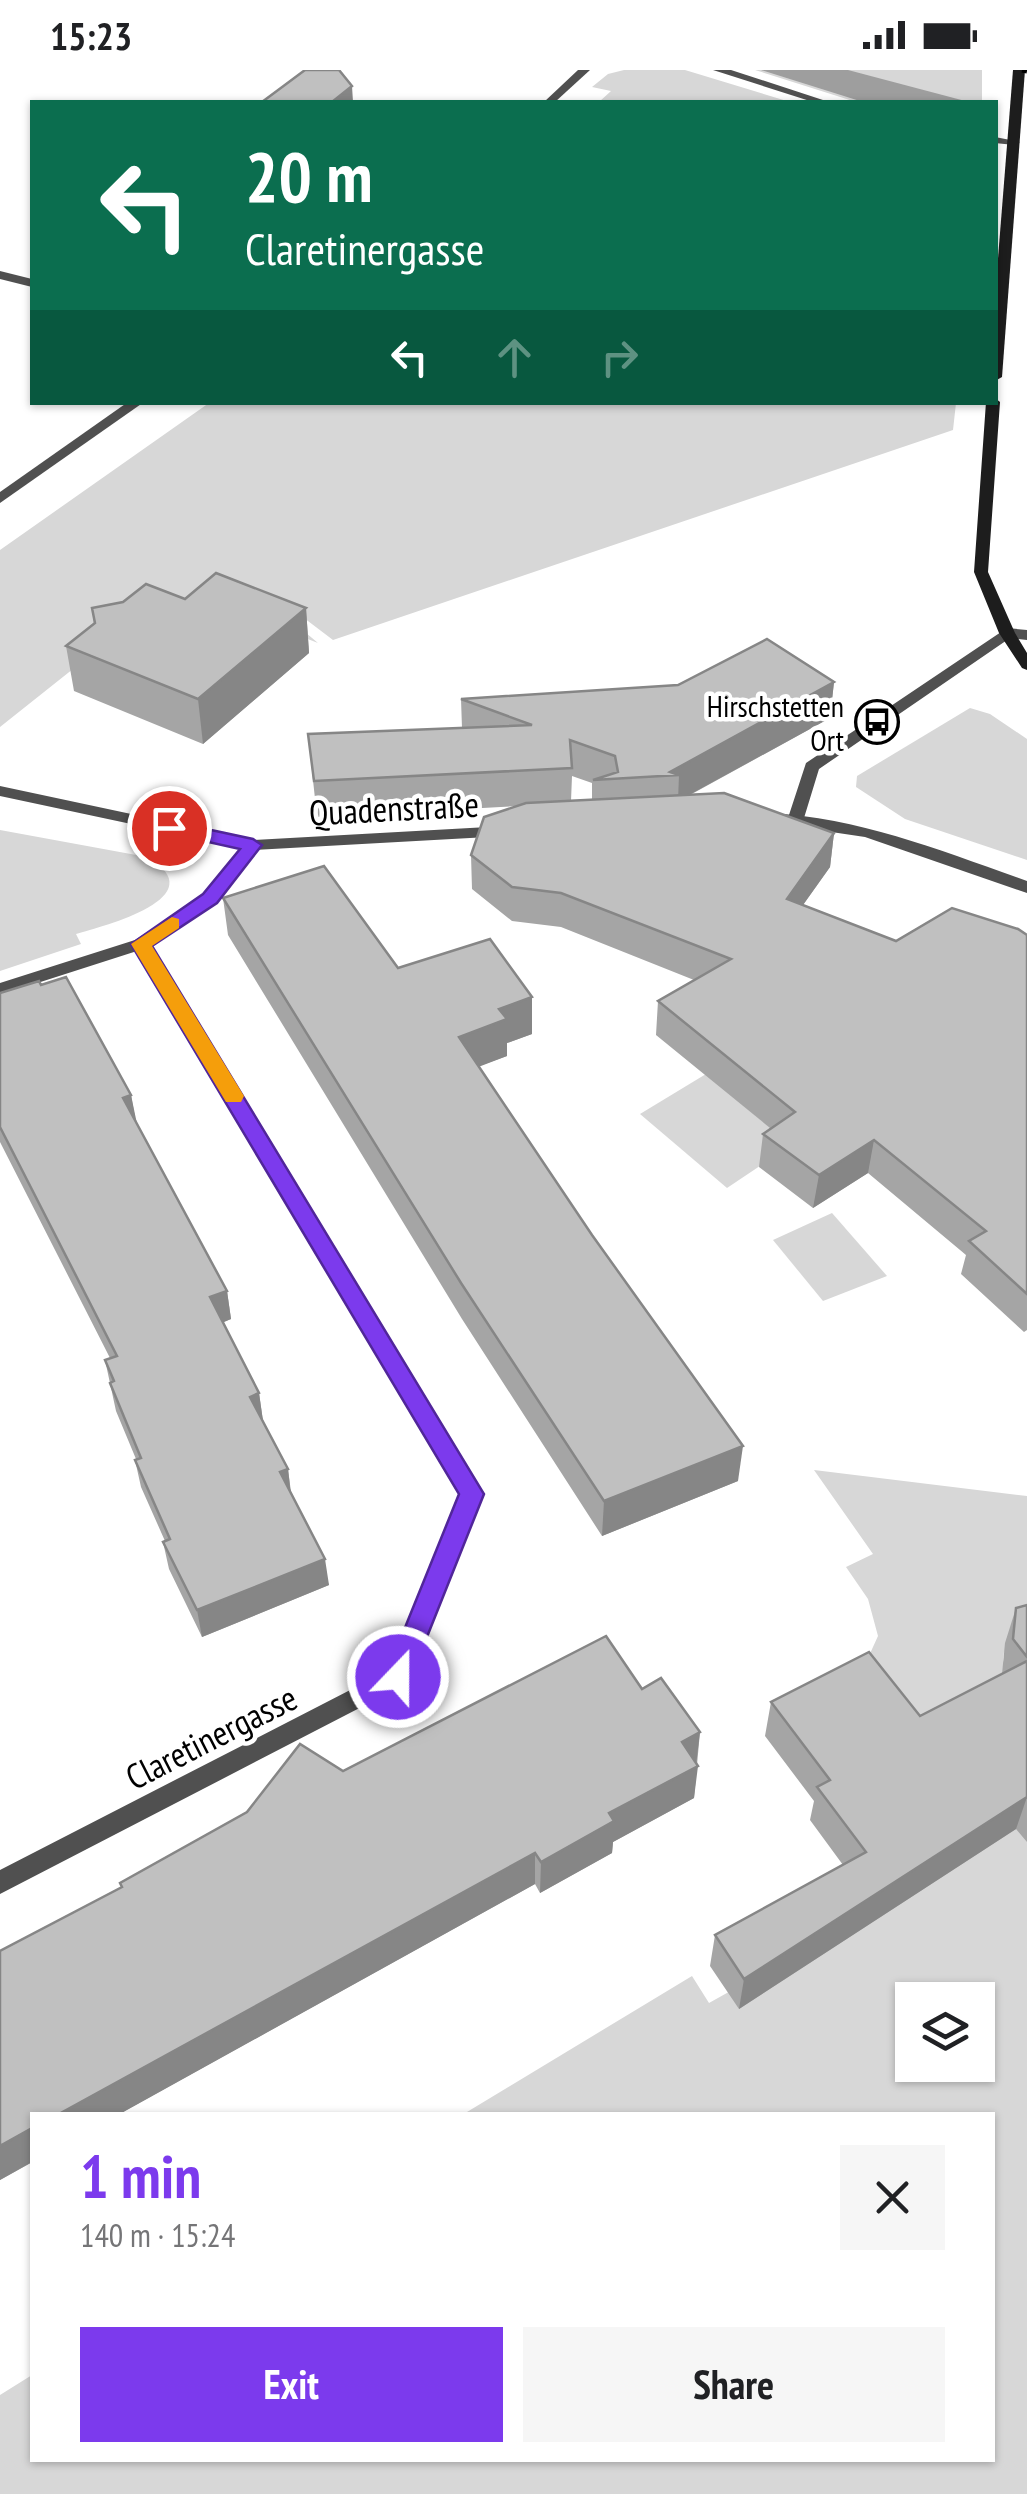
<!DOCTYPE html>
<html lang="en">
<head>
<meta charset="utf-8">
<style>
  :root { --surface:#fff; --page:#f6f6f6; --text:#202124; --muted:#757577; --accent:#7c3aed }
  body { margin:0; font-family:"PT Sans Narrow",sans-serif; background:var(--page); color:var(--text); height:100vh; display:flex; flex-direction:column; font-size:38px; white-space:nowrap }
  * { box-sizing:border-box; margin:0 }
  p { font-size:32px; color:var(--muted) }
  .icon { flex:none; width:55px; height:55px; fill:none; stroke:currentColor; stroke-width:2; stroke-linecap:round; stroke-linejoin:round }
  .map { position:relative; flex:1; overflow:hidden }
  .side { position:absolute; left:30px; top:2042px; width:965px; height:350px; display:flex; flex-direction:column; background:var(--surface); border-radius:0px; box-shadow:0 2px 8px #0004 }
  .side>* { flex:none }
  .banner { position:absolute; left:30px; top:30px; width:968px; height:305px; border-radius:0px; box-shadow:0 2px 8px #0004; background:#0b6e4f; color:#fff; overflow:hidden }
  .fabs { position:absolute; left:895px; top:1912px; display:grid; gap:20px }
  .fabs a { display:grid; place-items:center; width:100px; height:100px; border-radius:0px; background:var(--surface); box-shadow:0 2px 8px #0004; font-size:50px }
  .pin { position:absolute; display:grid; place-items:center; width:85px; height:85px; color:#fff; margin:-42px; border:5px solid #fff; border-radius:50%; box-shadow:0 2px 10px #0007 }
  .me { position:absolute; width:110px; margin:-55px; rotate:22deg; stroke-linejoin:round; filter:drop-shadow(0 0 8px #0008) }
  .turn { display:flex; align-items:center; gap:35px; height:210px; padding:0 50px; font-size:45px }
  .turn .icon { width:130px; height:130px; stroke-width:2.5 }
  .turn b { display:block; font-size:70px; line-height:85px }
  .lanes { display:flex; align-items:center; height:95px; padding:0 50px; background:#0003; justify-content:center; gap:50px; direction:ltr }
  .lanes .off { opacity:.35 }
  .round { display:grid; place-items:center; flex:none; width:105px; height:105px; border-radius:0px; background:var(--page) }
  .head { display:flex; align-items:center; justify-content:space-between; height:170px; padding:0 50px }
  h1 { font-size:60px; font-weight:800; line-height:75px; color:var(--accent) }
  .cta { display:flex; gap:20px; margin-top:auto; padding:20px 50px }
  .cta a { flex:1; height:115px; border-radius:0px; background:var(--accent); color:#fff; font-size:40px; font-weight:800; line-height:115px; text-align:center }
  .cta a+a { background:var(--page); color:var(--text) }
  .status { display:flex; justify-content:space-between; align-items:center; height:70px; padding:0 50px; background:var(--surface); direction:ltr }
  .status svg { height:28px; fill:currentColor }
  .map>svg:first-child { display:block }
</style>
</head>
<body>
<div class="status"><b>15:23</b><svg viewBox="0 0 49 12"><path d="M0 12V9h3v3zM5 12V6h3v6zM10 12V3h3v9zM15 12V0h3v12zM26 1h20v11H26zM47 4h2v5h-2z"/></svg></div>
<div class="map">
<svg width="1027" height="2424" viewBox="0 0 1027 2424">
  <rect width="100%" height="100%" fill="#fff"/>
  <g fill="#d7d7d7" fill-rule="evenodd">
    <path d="M 624,0 L 685,0 L 790,32 L 599,32 L 611,21 L 592,17 L 608,4 Z"/>
    <path d="M 755,0 L 982,0 L 982,32 L 856,32 Z"/>
    <path d="M 209,333 L 956,333 L 953,360 L 333,570 L 304,548 L 293,552 L 318,573 L 218,534 L 117,564 L 0,657 L 0,480 Z"/>
    <path d="M 970,638 L 990,644 L 1027,669 L 1027,790 L 905,749 L 856,717 L 857,706 Z"/>
    <path d="M 0,760 L 147,787 C 217,827 104,856 76,864 L 81,874 L 0,901 Z"/>
    <path d="M 706,1004 L 791,1075 L 727,1118 L 640,1044 Z"/>
    <path d="M 832,1143 L 887,1206 L 823,1231 L 773,1170 Z"/>
    <path d="M 814,1400 L 1027,1426 L 1027,1566 L 1004,1582 L 1003,1590 L 1027,1676 L 1027,2424 L 0,2424 L 0,2325 L 32,2305 L 32,2390 L 992,2390 L 992,2045 L 462,2045 L 692,1906 L 709,1933 L 978,1783 L 853,1621 L 878,1566 L 868,1529 L 846,1497 L 873,1484 ZM 912,1930 L 978,1930 L 978,1995 L 912,1995 Z"/>
  </g>
  <path fill="#9e9e9e" d="M 761,0 L 848,0 L 969,32 L 863,32 Z"/>
  <g fill="none" stroke-linecap="round" stroke-linejoin="round">
    <path fill="#505050" fill-rule="evenodd" d="M 0,201 L 32,209 L 32,217 L 0,209 Z"/>
    <g fill="#505050" fill-rule="evenodd">
      <path d="M 578,0 L 590,0 L 555,32 L 544,32 Z"/>
      <path d="M 713,0 L 731,0 L 829,32 L 813,32 Z"/>
      <path d="M 995,67 L 1020,72 L 1014,75 L 995,73 Z"/>
      <path d="M 128,332 L 144,332 L 0,433 L 0,422 Z"/>
      <path d="M 1007,558 L 1027,560 L 1027,570 L 1010,568 L 819,699 L 804,748 L 802,752 L 790,752 L 788,748 L 806,693 Z"/>
      <path d="M 253,770 L 261,775 L 216,833 L 151,876 L 483,1423 L 406,1614 L 0,1824 L 0,1800 L 389,1600 L 461,1424 L 137,881 L 0,925 L 0,913 L 135,870 L 204,825 L 247,771 Z"/>
    </g>
    <g fill="#505050" fill-rule="evenodd">
      <path d="M 0,716 L 253,770 L 506,756 L 514,761 L 506,766 L 253,780 L 0,726 Z"/>
      <path d="M 770,743 C 861,748 942,781 1027,811 L 1027,823 L 865,767 L 764,752 L 764,744 Z"/>
    </g>
    <g fill="#1d1d1d" fill-rule="evenodd">
      <path d="M 1013,0 L 1025,0 L 1002,307 L 995,311 L 995,226 Z"/>
      <path d="M 995,328 L 1000,332 L 988,502 L 1015,563 L 1027,583 L 1027,600 L 1022,598 L 999,563 L 974,502 L 986,332 L 995,332 Z"/>
    </g>
    <path stroke="#000" stroke-width="5" stroke-dasharray="9 2.5 1 2.5" stroke-linecap="butt" d="M 1022,0 L 1027,1"/>
  </g>
  <g fill="#a5a5a5" fill-rule="evenodd">
    <path d="M 185,529 L 306,538 L 309,583 L 203,674 L 74,621 L 66,576 L 94,553 L 92,538 Z"/>
    <path d="M 834,612 L 830,648 L 690,725 L 834,763 L 830,797 L 803,835 L 896,871 L 1027,865 L 1027,1260 L 1024,1262 L 961,1204 L 966,1185 L 868,1103 L 813,1138 L 759,1097 L 763,1064 L 770,1058 L 656,965 L 658,931 L 694,910 L 561,857 L 512,851 L 472,819 L 471,785 L 518,736 L 317,747 L 308,664 L 462,658 L 461,629 ZM 572,706 L 592,713 L 592,730 L 571,731 Z"/>
    <path d="M 223,828 L 398,898 L 532,927 L 532,964 L 507,973 L 507,986 L 479,996 L 738,1411 L 602,1466 L 462,1249 L 228,865 Z"/>
    <path d="M 41,915 L 131,1025 L 136,1053 L 227,1221 L 231,1249 L 223,1252 L 259,1323 L 263,1351 L 288,1399 L 291,1422 L 329,1515 L 202,1567 L 169,1499 L 163,1472 L 165,1471 L 141,1417 L 135,1390 L 136,1389 L 116,1341 L 105,1290 L 110,1288 L 0,1072 L 0,923 Z"/>
    <path d="M 1027,1535 L 1027,1772 L 1016,1759 L 739,1939 L 710,1896 L 715,1865 L 843,1795 L 810,1750 L 814,1731 L 765,1666 L 771,1632 L 920,1646 L 1002,1604 L 1005,1573 L 1016,1538 Z"/>
    <path d="M 642,1619 L 700,1662 L 694,1728 L 613,1772 L 612,1783 L 540,1823 L 535,1814 L 0,2110 L 0,1881 L 343,1701 Z"/>
  </g>
  <g fill="#868686">
    <path d="M 352,16 L 353,32 L 332,32 Z"/>
    <path d="M 306,538 L 309,583 L 203,674 L 198,629 Z"/>
    <path d="M 834,612 L 830,648 L 678,731 L 679,705 L 670,702 Z"/>
    <path d="M 834,763 L 830,797 L 783,863 L 787,829 Z"/>
    <path d="M 532,927 L 532,964 L 507,973 L 507,986 L 460,1004 L 459,967 L 499,939 Z"/>
    <path d="M 131,1025 L 137,1054 L 123,1028 Z"/>
    <path d="M 874,1070 L 868,1103 L 813,1138 L 819,1105 Z"/>
    <path d="M 227,1221 L 231,1249 L 215,1256 L 210,1227 Z"/>
    <path d="M 259,1323 L 263,1351 L 250,1327 Z"/>
    <path d="M 743,1376 L 738,1411 L 602,1466 L 604,1431 Z"/>
    <path d="M 288,1399 L 291,1426 L 280,1402 Z"/>
    <path d="M 325,1489 L 329,1515 L 202,1567 L 197,1540 Z"/>
    <path d="M 700,1662 L 696,1695 L 682,1672 Z"/>
    <path d="M 698,1696 L 694,1728 L 613,1772 L 612,1783 L 540,1823 L 541,1792 L 609,1743 Z"/>
    <path d="M 1027,1727 L 1016,1759 L 739,1939 L 744,1909 Z"/>
    <path d="M 535,1783 L 535,1814 L 118,2045 L 57,2045 Z"/>
    <path d="M 32,2058 L 32,2092 L 0,2110 L 0,2076 Z"/>
  </g>
  <g fill="#c0c0c0" stroke="#868686" stroke-width="2.5">
    <path d="M 305,0 L 339,0 L 352,16 L 332,32 L 262,32 Z"/>
    <path d="M 216,503 L 306,538 L 198,629 L 66,576 L 95,553 L 92,538 L 123,532 L 146,514 L 185,529 Z"/>
    <path d="M 767,569 L 834,612 L 670,702 L 679,705 L 593,710 L 618,702 L 615,686 L 570,670 L 572,698 L 314,711 L 308,664 L 532,655 L 461,629 L 678,615 Z"/>
    <path d="M 724,723 L 834,763 L 787,829 L 896,871 L 952,838 L 1018,859 L 1027,865 L 1027,1224 L 969,1171 L 986,1161 L 874,1070 L 819,1105 L 763,1064 L 795,1042 L 658,931 L 731,889 L 561,823 L 512,817 L 471,785 L 484,747 L 526,733 Z"/>
    <path d="M 324,796 L 398,898 L 490,869 L 532,927 L 499,939 L 507,949 L 459,967 L 592,1165 L 743,1376 L 604,1431 L 461,1213 L 223,828 Z"/>
    <path d="M 66,907 L 131,1025 L 123,1028 L 227,1221 L 210,1227 L 259,1323 L 250,1327 L 288,1399 L 280,1402 L 325,1489 L 197,1540 L 163,1472 L 170,1469 L 135,1390 L 141,1388 L 110,1313 L 114,1311 L 105,1290 L 117,1286 L 0,1057 L 0,923 L 39,911 L 41,915 Z"/>
    <path d="M 1027,1535 L 1027,1587 L 1013,1569 L 1016,1538 Z"/>
    <path d="M 606,1566 L 642,1619 L 661,1608 L 700,1662 L 682,1672 L 698,1696 L 609,1743 L 614,1751 L 541,1792 L 535,1783 L 57,2045 L 32,2045 L 32,2058 L 0,2076 L 0,1881 L 122,1817 L 120,1813 L 247,1742 L 300,1674 L 343,1701 Z"/>
    <path d="M 869,1582 L 920,1646 L 1027,1591 L 1027,1727 L 744,1909 L 715,1865 L 866,1782 L 817,1717 L 830,1710 L 771,1632 Z"/>
  </g>
  <path fill="#7c3aed" stroke="#51269a" stroke-width="2.5" d="M 169,751 L 253,769 L 262,775 L 217,833 L 152,876 L 484,1424 L 411,1607 L 407,1615 L 389,1615 L 385,1607 L 459,1424 L 131,874 L 203,824 L 240,779 L 163,762 L 160,758 Z"/>
  <path fill="#f59e0b" d="M 172,847 L 179,849 L 179,858 L 152,876 L 244,1026 L 241,1032 L 226,1032 L 131,874 Z"/>
  <defs>
    <g id="bus-ring" transform="scale(2.25)"><circle r="9.5" fill="#fff" stroke="#000" stroke-width="1.5"/><path d="M-5-6H5V4H4V6H2V4H-2V6H-4V4H-5ZM-3.5-4V0h7V-4ZM-3.5 1.2v1.5H-2V1.2ZM2 1.2v1.5H3.5V1.2Z" fill="#000"/></g>
  </defs>
  <g fill-rule="evenodd">
    <use href="#bus-ring" x="877" y="652"/>
  </g>
  <g text-anchor="middle" dominant-baseline="central" stroke-width="9" stroke-linejoin="round" paint-order="stroke">
    <g font-size="30" fill="#000" stroke="#fff" text-anchor="end">
      <text x="844" y="635">Hirschstetten<tspan x="844" dy="34">Ort</tspan></text>
    </g>
    <g font-size="35" fill="#000" stroke="#fff">
      <text transform="translate(394 738) rotate(-3)">Quadenstraße</text>
      <text transform="translate(211 1667) rotate(-27)">Claretinergasse</text>
    </g>
  </g>
</svg>
<div class="fabs">
<a><svg class="icon" aria-label="layers" viewBox="0 0 24 24"><path d="M12 4l9 5-9 5-9-5zM3 14l9 5 9-5"/></svg></a>
</div>
<div class="pin" style="left:169px;top:758px;background:#d93025"><svg class="icon" aria-label="arrive" viewBox="0 0 24 24"><path d="M6 21V4h12l-3 4 3 4H6"/></svg></div>
<svg class="me" style="left:398px;top:1607px" viewBox="-20 -20 40 40"><circle r="17" fill="#7c3aed" stroke="#fff" stroke-width="3"/><path d="M0-11L8 9 0 5-8 9z" fill="#fff"/></svg>
<div class="banner">
<div class="turn"><svg class="icon" aria-label="left" viewBox="0 0 24 24"><path d="M17 20v-9H6M10 6l-5 5 5 5"/></svg><div><b>20 m</b>Claretinergasse</div></div>
<div class="lanes"><svg class="icon" aria-label="left" viewBox="0 0 24 24"><path d="M17 20v-9H6M10 6l-5 5 5 5"/></svg><svg class="icon off" aria-label="ahead" viewBox="0 0 24 24"><path d="M12 20V5M6 11l6-6 6 6"/></svg><svg class="icon off" aria-label="right" viewBox="0 0 24 24"><path d="M7 20v-9h11M14 6l5 5-5 5"/></svg></div>
</div>
<section class="side">
<div class="head"><div><h1>1 min</h1><p>140 m · 15:24</p></div><a class="round"><svg class="icon" aria-label="close" viewBox="0 0 24 24"><path d="M6 6l12 12M18 6L6 18"/></svg></a></div>
<div class="cta"><a>Exit</a><a>Share</a></div>
</section>
</div>
</body>
</html>
